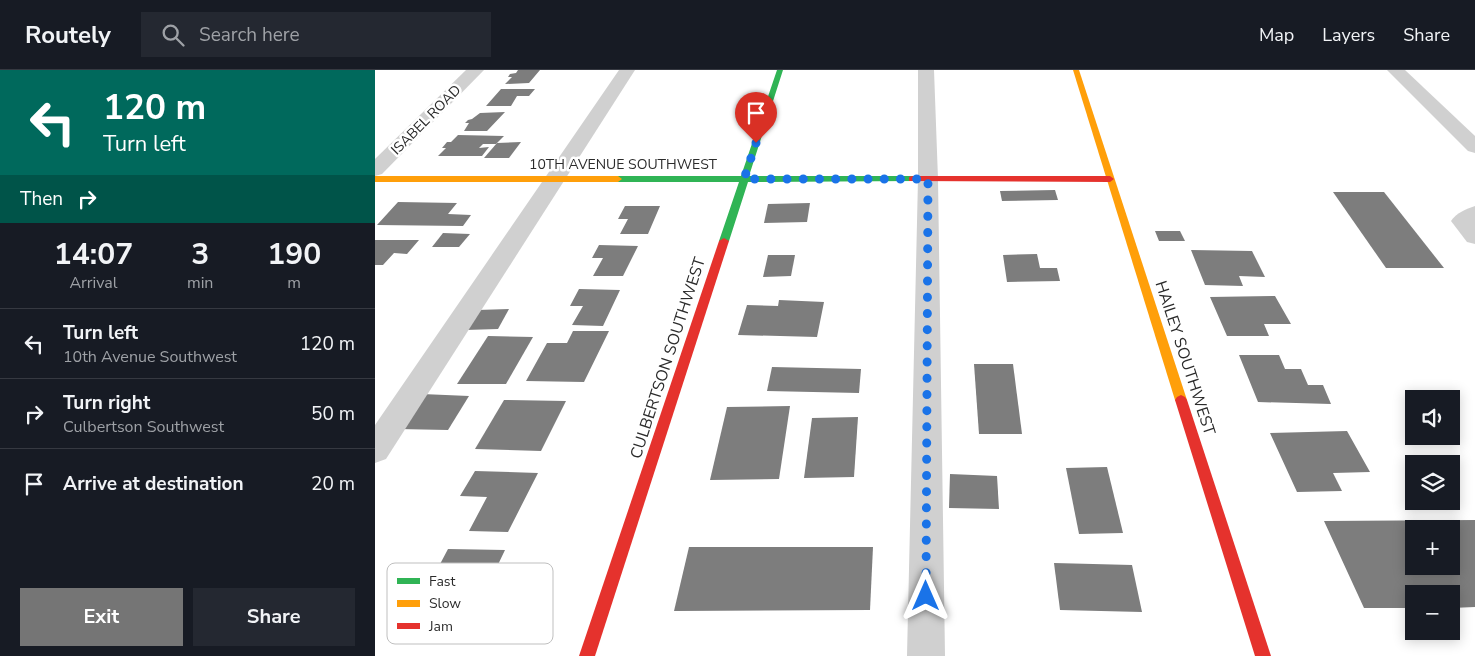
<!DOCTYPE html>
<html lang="en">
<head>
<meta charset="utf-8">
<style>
  :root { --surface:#171b24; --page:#242831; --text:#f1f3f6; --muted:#9ea1a6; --line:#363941; --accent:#757575 }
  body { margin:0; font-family:"Nunito Sans",sans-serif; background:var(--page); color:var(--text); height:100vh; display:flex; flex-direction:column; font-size:19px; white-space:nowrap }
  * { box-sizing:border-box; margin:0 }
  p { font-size:16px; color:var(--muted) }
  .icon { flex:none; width:28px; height:28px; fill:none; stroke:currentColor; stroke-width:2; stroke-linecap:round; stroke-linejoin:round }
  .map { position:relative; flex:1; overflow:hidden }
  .details { display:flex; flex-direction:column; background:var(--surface); width:375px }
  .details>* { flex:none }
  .hud { background:#00695c; color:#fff; overflow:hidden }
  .buttons { position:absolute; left:1030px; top:320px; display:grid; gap:10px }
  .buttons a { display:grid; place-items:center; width:55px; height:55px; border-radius:0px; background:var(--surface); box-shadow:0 2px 12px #0003; font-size:25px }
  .pin { position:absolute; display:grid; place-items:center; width:42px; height:42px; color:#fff; margin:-51px -21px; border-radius:50% 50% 50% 0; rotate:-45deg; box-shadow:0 0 5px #0007 }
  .pin .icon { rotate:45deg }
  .me { position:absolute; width:55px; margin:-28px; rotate:0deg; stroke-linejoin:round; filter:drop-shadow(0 0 4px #0008) }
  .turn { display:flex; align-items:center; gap:18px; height:105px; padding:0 20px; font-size:22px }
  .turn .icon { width:65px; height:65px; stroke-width:2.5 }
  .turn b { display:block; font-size:35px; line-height:42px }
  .then { display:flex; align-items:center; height:48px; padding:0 20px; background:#0003; gap:10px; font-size:19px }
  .eta { display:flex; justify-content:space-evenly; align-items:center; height:85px; text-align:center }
  .eta b { font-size:30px; font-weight:700; line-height:35px }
  .primary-button { display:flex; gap:10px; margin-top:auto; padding:10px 20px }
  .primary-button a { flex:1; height:58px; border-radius:0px; background:var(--accent); color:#fff; font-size:20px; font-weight:700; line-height:58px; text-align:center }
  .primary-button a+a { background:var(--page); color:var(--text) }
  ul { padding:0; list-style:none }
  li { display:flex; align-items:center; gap:15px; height:70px; padding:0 20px; border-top:1px solid var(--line) }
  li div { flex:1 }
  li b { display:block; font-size:19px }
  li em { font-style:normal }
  header { display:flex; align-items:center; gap:30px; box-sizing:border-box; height:70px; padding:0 25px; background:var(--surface); border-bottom:1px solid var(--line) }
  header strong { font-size:24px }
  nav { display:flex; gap:28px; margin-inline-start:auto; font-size:18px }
  .search { width:350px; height:45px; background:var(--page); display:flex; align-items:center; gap:12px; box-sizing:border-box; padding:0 18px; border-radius:0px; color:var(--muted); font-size:19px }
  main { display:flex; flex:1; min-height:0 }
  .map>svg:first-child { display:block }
</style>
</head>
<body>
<header>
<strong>Routely</strong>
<div class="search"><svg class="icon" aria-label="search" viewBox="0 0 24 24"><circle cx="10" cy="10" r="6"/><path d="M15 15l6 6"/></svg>Search here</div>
<nav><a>Map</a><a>Layers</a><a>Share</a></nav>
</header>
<main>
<section class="details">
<div class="hud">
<div class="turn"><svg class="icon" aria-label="left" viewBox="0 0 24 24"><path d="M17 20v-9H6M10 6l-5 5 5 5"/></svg><div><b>120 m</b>Turn left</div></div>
<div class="then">Then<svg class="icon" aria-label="right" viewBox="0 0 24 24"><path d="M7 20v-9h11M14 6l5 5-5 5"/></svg></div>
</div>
<div class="eta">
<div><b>14:07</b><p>Arrival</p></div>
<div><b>3</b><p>min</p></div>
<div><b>190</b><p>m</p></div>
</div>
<ul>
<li><svg class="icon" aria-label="left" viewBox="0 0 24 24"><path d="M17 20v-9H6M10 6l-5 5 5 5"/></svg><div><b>Turn left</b><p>10th Avenue Southwest</p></div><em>120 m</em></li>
<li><svg class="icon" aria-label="right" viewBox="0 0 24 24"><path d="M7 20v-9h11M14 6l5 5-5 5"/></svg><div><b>Turn right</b><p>Culbertson Southwest</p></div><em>50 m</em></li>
<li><svg class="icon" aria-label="arrive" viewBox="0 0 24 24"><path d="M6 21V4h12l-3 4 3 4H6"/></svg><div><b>Arrive at destination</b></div><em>20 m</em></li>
</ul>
<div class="primary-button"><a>Exit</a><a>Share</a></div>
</section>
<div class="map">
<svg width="1100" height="586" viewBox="0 0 1100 586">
  <rect width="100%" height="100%" fill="#fff"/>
  <g fill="#7d7d7d" fill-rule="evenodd">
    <path d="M 143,0 L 165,0 L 154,13 L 130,14 L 137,7 L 133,7 L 135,4 L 141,3 Z"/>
    <path d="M 126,19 L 160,19 L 154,26 L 142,26 L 136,36 L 111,36 Z"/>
    <path d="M 130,42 L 112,61 L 89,61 L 94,53 L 90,53 L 93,50 L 97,49 L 105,43 Z"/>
    <path d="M 83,65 L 129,66 L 121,74 L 108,74 L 104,78 L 114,77 L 107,86 L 63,86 L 71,78 L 67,78 L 72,72 L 76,72 Z"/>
    <path d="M 146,72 L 134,88 L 109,88 L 122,73 Z"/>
    <path d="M 680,120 L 683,130 L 627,131 L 625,121 Z"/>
    <path d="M 958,122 L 1009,122 L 1069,198 L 1011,198 Z"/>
    <path d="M 23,132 L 82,133 L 73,144 L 96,145 L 88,156 L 2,155 Z"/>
    <path d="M 435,133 L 432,152 L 389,153 L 393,134 Z"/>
    <path d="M 250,136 L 285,136 L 273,164 L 245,164 L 253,149 L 243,149 Z"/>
    <path d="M 780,161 L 805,161 L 810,171 L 784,171 Z"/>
    <path d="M 68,163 L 95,164 L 84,177 L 57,177 Z"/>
    <path d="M 0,170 L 44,170 L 32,184 L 19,183 L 8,195 L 0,195 Z"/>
    <path d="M 224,175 L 263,176 L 248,206 L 218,206 L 228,188 L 217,188 Z"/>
    <path d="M 816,180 L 877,181 L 890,207 L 864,206 L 868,216 L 830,215 Z"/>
    <path d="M 662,184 L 665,198 L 682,198 L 685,211 L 632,212 L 628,185 Z"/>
    <path d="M 393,185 L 420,185 L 416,206 L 388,207 Z"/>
    <path d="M 204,219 L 245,220 L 228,256 L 197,255 L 208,236 L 195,236 Z"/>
    <path d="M 900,226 L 916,254 L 889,254 L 894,266 L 852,266 L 835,227 Z"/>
    <path d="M 404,230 L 449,232 L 442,267 L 363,265 L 372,235 L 403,236 Z"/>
    <path d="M 134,239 L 123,259 L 90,260 L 102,240 Z"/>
    <path d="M 198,261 L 234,261 L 209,312 L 151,311 L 172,273 L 192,273 Z"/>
    <path d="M 113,266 L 158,267 L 131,314 L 82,314 Z"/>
    <path d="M 864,285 L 904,285 L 910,299 L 926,299 L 933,315 L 948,315 L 956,334 L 883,332 Z"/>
    <path d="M 599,294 L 638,294 L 647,364 L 604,364 Z"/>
    <path d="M 397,297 L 486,299 L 484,323 L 392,321 Z"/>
    <path d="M 47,324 L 94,326 L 73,360 L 23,359 Z"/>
    <path d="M 129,330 L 191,331 L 166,381 L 100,379 Z"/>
    <path d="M 415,336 L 404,409 L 335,410 L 352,337 Z"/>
    <path d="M 483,347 L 479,407 L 429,408 L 437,348 Z"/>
    <path d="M 972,361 L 995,402 L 958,403 L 967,421 L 922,422 L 895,363 Z"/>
    <path d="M 732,397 L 748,463 L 704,464 L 691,398 Z"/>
    <path d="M 100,401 L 163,403 L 133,462 L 94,461 L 112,427 L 85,426 Z"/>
    <path d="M 575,404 L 622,406 L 624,439 L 574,438 Z"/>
    <path d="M 1100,450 L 1100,537 L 1076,538 L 1076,524 L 1039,524 L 1039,538 L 989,538 L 949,451 ZM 1039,459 L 1076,459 L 1076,496 L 1039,496 Z"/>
    <path d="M 314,477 L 498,477 L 495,540 L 299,541 Z"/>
    <path d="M 73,479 L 130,480 L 97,549 L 16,547 L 36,512 L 55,513 Z"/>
    <path d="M 679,493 L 757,495 L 767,542 L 685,540 Z"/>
  </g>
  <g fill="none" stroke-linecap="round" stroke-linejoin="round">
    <g fill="#d0d0d0" fill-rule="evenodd">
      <path d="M 91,0 L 109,0 L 7,104 L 0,106 L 0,89 Z"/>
      <path d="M 244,0 L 260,0 L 11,389 L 0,393 L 0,355 Z"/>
      <path d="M 543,0 L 559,0 L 563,109 L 570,586 L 532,586 L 543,109 Z"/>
      <path d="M 1012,0 L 1030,0 L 1100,66 L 1100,83 L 1093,81 Z"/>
      <path d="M 1100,136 L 1100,174 L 1092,172 L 1076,151 C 1081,143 1091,139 1100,136 Z"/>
    </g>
    <path fill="#30b455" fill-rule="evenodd" d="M 402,0 L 408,0 L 374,106 L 537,106 L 540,107 L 540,111 L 373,112 L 354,171 L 349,174 L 344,171 L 364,112 L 243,112 L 239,109 L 243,106 L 366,106 Z"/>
    <g fill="#ff9f0a" fill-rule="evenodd">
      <path d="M 698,0 L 704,0 L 812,330 L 810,333 L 806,335 L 802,333 L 800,330 Z"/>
      <path d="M 0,106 L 243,106 L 247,109 L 243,112 L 0,112 Z"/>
    </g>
    <g fill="#e5322d" fill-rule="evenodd">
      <path d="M 537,106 L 735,106 L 739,109 L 735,112 L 534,111 L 534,107 Z"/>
      <path d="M 349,168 L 354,171 L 220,586 L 204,586 L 344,171 Z"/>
      <path d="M 806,325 L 810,327 L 812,330 L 896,586 L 880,586 L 800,330 L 802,327 Z"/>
    </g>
  </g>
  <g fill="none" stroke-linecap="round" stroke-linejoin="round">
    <path stroke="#1a73e8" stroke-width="9" stroke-dasharray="0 16.2" d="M 381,73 L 369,109 L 553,109 L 551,526"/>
  </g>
  <g text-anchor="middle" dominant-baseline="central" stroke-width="5" stroke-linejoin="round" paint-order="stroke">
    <g font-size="14" fill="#2b2b2b" stroke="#fff">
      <text transform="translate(51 50) rotate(-45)">ISABEL ROAD</text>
      <text x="248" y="94">10TH AVENUE SOUTHWEST</text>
    </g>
    <g font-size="16" fill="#2b2b2b" stroke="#fff">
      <text transform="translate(293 288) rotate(-72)">CULBERTSON SOUTHWEST</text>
      <text transform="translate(810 288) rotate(72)">HAILEY SOUTHWEST</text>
    </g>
  </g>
  <rect x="12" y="493" width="166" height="81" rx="8" fill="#fff" stroke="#bfbfbf" stroke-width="1"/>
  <rect x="22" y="508" width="23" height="6" fill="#30b455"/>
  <rect x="22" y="530" width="23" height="7" fill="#ff9f0a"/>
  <rect x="22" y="553" width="23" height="6" fill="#e5322d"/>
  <g font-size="14" fill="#2b2b2b">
    <text x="54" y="516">Fast</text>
    <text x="54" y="538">Slow</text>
    <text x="54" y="561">Jam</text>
  </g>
</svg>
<div class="buttons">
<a><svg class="icon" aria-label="sound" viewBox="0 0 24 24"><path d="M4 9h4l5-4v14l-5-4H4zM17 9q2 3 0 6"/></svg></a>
<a><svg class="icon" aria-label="layers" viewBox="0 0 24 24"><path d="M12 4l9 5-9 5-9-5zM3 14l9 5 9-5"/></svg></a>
<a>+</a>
<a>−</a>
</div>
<div class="pin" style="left:381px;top:73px;background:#d93025"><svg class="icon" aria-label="arrive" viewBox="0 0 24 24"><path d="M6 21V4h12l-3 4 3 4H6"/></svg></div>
<svg class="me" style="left:551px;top:526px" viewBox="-20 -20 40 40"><path d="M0-17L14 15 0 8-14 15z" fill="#1a73e8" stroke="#fff" stroke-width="4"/></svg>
</div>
</main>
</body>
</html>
